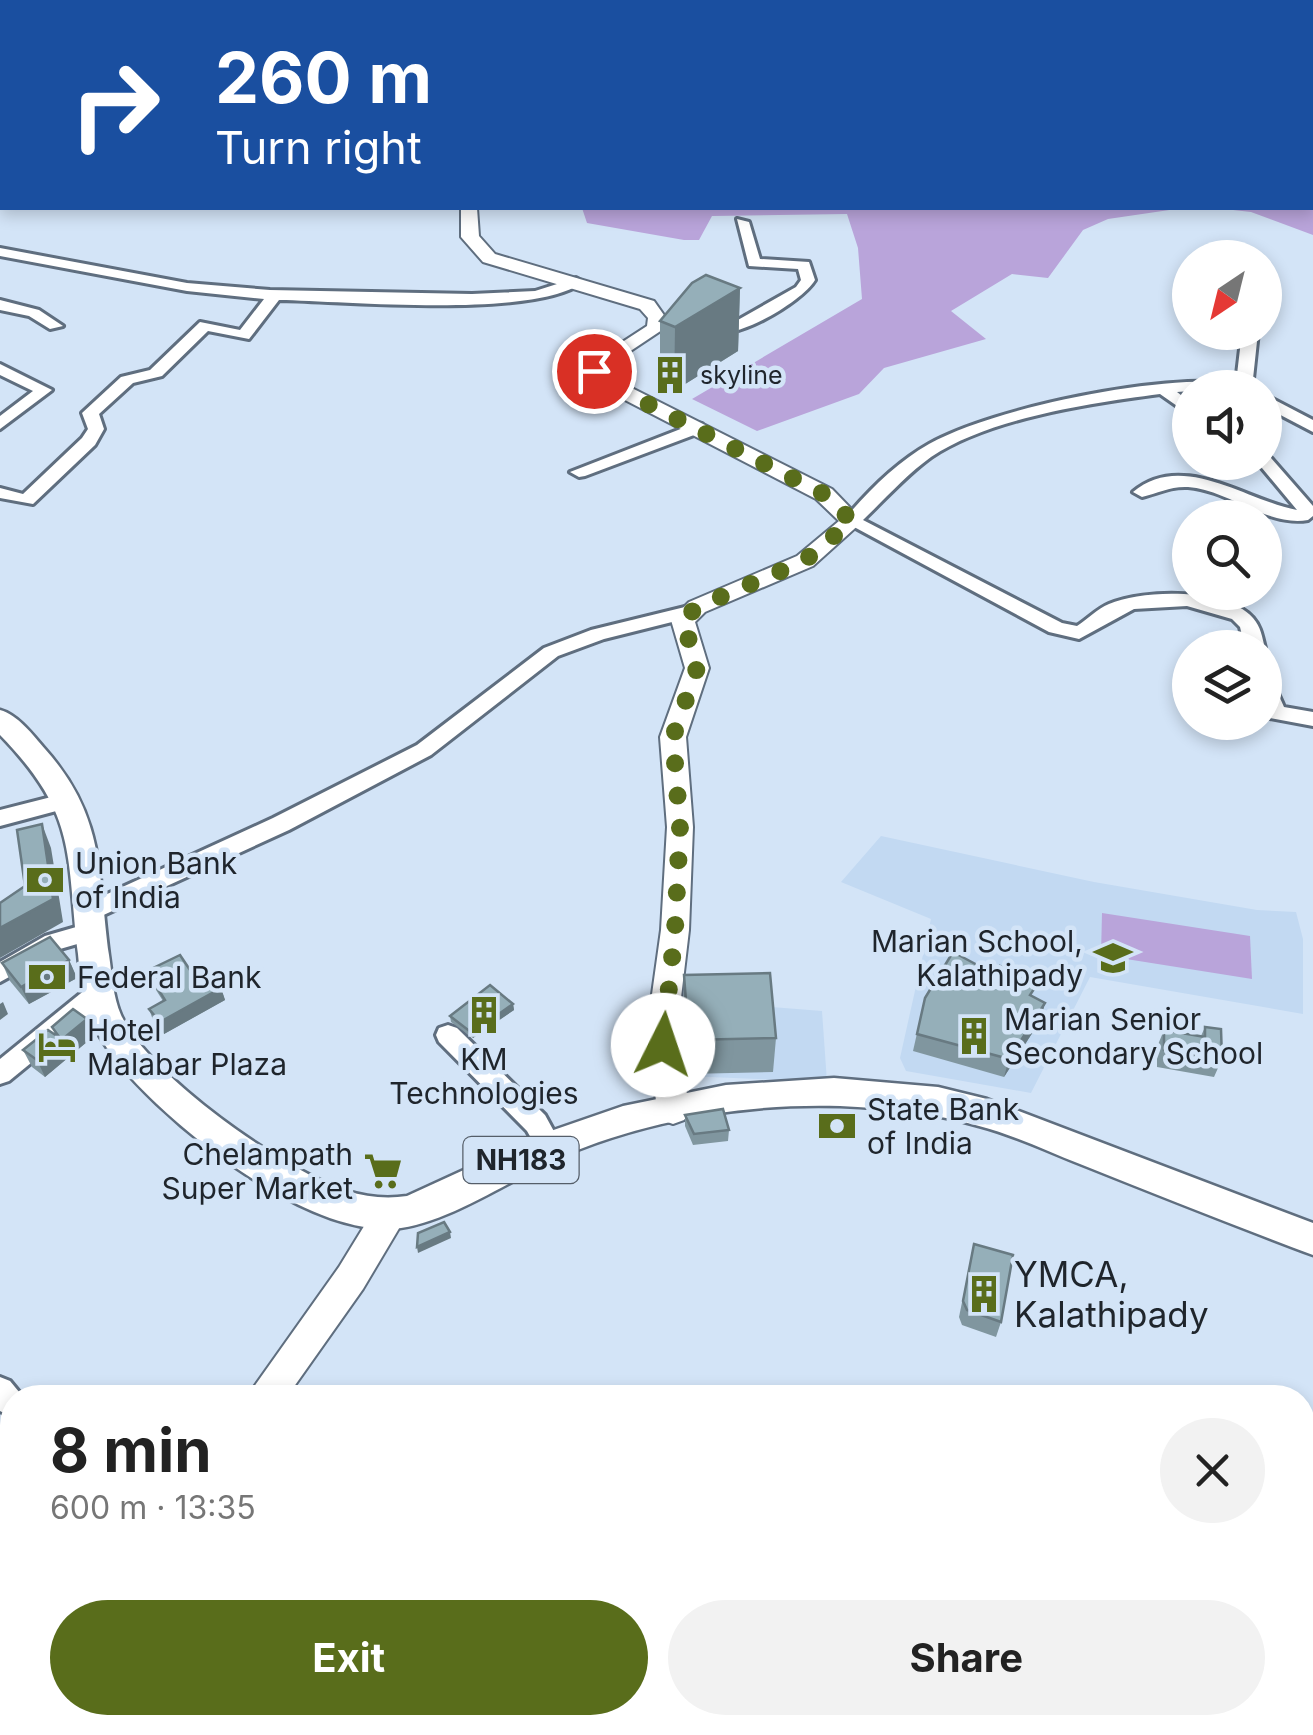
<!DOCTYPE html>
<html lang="en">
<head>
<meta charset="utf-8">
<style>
  :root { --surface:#fff; --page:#f2f2f2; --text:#222; --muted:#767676; --accent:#596d1b }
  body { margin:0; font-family:Inter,sans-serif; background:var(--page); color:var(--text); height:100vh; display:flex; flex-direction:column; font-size:38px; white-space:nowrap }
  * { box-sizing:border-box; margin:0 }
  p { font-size:32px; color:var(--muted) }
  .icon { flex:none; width:55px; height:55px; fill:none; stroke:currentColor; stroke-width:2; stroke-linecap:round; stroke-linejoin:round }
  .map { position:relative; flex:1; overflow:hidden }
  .side { position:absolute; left:0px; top:1385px; width:1315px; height:350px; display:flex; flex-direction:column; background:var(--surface); border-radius:40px 40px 0 0; box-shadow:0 5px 15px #0003 }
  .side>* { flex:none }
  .hud { position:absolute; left:0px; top:0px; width:1315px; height:210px; box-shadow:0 5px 15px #0003; background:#1a4fa0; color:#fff; overflow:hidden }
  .needle { width:65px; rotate:215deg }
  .tools { position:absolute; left:1172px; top:240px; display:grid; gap:20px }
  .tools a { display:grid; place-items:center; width:110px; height:110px; border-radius:50%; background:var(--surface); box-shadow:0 5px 15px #0003; font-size:50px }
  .pin { position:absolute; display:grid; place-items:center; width:85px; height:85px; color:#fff; margin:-42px; border:5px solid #fff; border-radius:50%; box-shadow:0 2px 10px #0007 }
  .me { position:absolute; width:110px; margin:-55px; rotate:4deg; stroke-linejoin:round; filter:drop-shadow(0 0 8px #0008) }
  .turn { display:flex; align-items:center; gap:35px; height:210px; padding:0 50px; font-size:45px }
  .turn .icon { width:130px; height:130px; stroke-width:2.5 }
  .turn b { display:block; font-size:70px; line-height:85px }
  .round { display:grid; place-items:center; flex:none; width:105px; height:105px; border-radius:52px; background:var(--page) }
  .overview { display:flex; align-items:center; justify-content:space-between; height:170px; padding:0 50px }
  h1 { font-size:60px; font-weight:700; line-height:75px }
  .cta { display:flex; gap:20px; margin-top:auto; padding:20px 50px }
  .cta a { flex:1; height:115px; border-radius:60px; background:var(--accent); color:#fff; font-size:40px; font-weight:700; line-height:115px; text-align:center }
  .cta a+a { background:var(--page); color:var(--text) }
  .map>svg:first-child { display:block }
</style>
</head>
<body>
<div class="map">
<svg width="1313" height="1735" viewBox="0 0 1313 1735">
  <rect width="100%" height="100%" fill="#d3e4f7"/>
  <g fill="#c2d9f2">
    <path d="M 881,836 L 1094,882 L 1257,910 L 1296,912 L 1303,939 L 1303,1014 L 1090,977 L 1031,1093 L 906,1071 L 900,1058 L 931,919 L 841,882 Z"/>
    <path d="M 668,999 L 822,1011 L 827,1082 L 660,1075 Z"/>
  </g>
  <g fill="#b9a4da">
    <path d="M 1313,135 L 1313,235 L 1251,212 L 1215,208 L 1312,208 Z"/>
    <path d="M 582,208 L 1183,208 L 1108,219 L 1083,230 L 1048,278 L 1012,274 L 951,311 L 986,339 L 884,368 L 859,394 L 757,431 L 692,399 L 862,299 L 858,248 L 847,214 L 712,216 L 699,240 L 684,240 L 587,223 Z"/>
    <path d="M 1102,913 L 1250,936 L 1252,979 L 1101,955 Z"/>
  </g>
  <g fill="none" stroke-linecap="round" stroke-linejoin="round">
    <g stroke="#5f6e7f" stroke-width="6">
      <g id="minor">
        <path d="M 6,0 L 20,0 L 22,2 L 8,2 Z"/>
        <path d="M 56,0 L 68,0 L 68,2 L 57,2 Z"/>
        <path d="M 462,0 L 474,0 L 474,2 L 463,2 Z"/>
        <path d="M 985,0 L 1004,0 L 1006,2 L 988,2 Z"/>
        <path d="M 1234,0 L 1255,0 L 1257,2 L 1237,2 Z"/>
        <rect x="1312" y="13" width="1" height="6"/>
        <rect x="1312" y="59" width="1" height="8"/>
        <path d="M 0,109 L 2,110 L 2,118 L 0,117 Z"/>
        <path d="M 737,219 L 749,222 L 760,259 L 809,262 L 815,280 C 802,302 729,346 705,330 L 708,327 L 729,325 L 796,287 L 801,280 L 798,269 L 749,266 Z"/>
        <path d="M 1240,245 L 1258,258 L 1242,258 L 1233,249 Z"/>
        <path d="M 0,248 L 187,283 L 270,290 L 472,294 L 535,291 L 576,278 L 583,282 C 534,319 346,301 279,300 L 249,339 L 208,331 L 162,376 L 133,383 L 99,414 L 104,429 L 95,445 L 33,504 L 0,498 L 0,488 L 23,494 L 82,438 L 88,429 L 82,413 L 121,377 L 150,370 L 200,322 L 240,330 L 264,299 L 187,291 L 0,256 Z"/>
        <path d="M 0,300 L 39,310 L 63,326 L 50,329 L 29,316 L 0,310 Z"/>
        <path d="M 1242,332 L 1258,332 L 1252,388 L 1190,388 L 1190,391 L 1177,392 L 1190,402 L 1190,415 L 1160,394 C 1091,403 989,418 931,457 C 906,475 885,499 863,520 L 1062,623 L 1077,626 C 1088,619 1097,609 1109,604 C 1144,589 1227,588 1253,618 C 1261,627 1262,637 1265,648 L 1245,648 L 1240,627 L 1232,619 L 1187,606 L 1134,609 L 1079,639 L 1049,632 L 843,521 C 866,493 897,462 929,444 C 996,407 1161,374 1236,383 Z"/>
        <path d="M 0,364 L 52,390 L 0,429 L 0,416 L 33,391 L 0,375 Z"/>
        <path d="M 1265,395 L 1313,420 L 1313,432 L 1265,407 Z"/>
        <path d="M 696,423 L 702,424 L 702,432 L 585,476 L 579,477 L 570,472 Z"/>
        <path d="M 1265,457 L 1271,458 L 1313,506 L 1313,516 L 1308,520 C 1267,527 1229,490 1188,487 C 1171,486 1158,493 1142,497 L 1133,492 C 1182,450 1247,501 1297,510 L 1257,462 L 1265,462 Z"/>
        <path d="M 689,606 L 696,608 L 696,616 L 604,639 L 558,656 L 431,755 L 289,830 L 97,918 L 81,918 L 77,912 L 81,906 L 273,818 L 417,745 L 544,648 L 591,630 Z"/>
        <path d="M 1265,678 L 1272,680 L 1284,707 L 1313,712 L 1313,726 L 1270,718 L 1265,711 Z"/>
        <path d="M 67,793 L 78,801 L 75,806 L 0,826 L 0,810 Z"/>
        <path d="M 90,923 L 98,926 L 102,932 L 98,938 L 60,949 L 0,982 L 0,962 L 45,936 Z"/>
        <path d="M 100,983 L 109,985 L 112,992 L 109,999 L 9,1081 L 0,1084 L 0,1059 L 91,985 Z"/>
        <path d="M 448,1025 L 457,1028 L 545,1115 L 562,1146 L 558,1154 L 549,1157 L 540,1154 L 527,1131 L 439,1042 L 436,1035 L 439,1028 Z"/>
        <path d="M 0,1377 L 10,1381 L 24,1398 L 12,1398 L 12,1417 L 0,1411 Z"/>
        <path d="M 0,1509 L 12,1515 L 12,1546 L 0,1541 Z"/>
        <path d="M 1304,1539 L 1313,1543 L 1313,1576 L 1302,1571 Z"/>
        <path d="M 1302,1709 L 1313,1716 L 1313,1735 L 1283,1735 L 1278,1722 L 1302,1722 Z"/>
        <path d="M 326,1722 L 363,1722 L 357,1735 L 321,1735 Z"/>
      </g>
    </g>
    <g stroke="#5f6e7f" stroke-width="4">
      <g id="major">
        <path d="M 224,0 L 257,0 L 259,2 L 226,2 Z"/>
        <path d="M 461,208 L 477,208 L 479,236 L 495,254 L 654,301 L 666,318 L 665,328 L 605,368 L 610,377 L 832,489 L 863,521 L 813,566 L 705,612 L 695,622 L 709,668 L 686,737 L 693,827 L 689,930 L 678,1023 L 689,1111 L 684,1120 L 673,1124 L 662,1120 L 657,1111 L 648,1023 L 661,930 L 667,827 L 660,737 L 685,668 L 671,620 L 689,602 L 797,556 L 839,521 L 816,499 L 596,385 L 584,371 L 587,365 L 647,326 L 648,318 L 640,309 L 483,262 L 461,237 Z"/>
        <path d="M 389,1200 L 401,1205 L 406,1215 L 401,1225 L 363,1289 L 286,1398 L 246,1398 L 339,1267 L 377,1205 Z"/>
        <path d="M 76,1722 L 117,1722 L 114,1735 L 72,1735 Z"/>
      </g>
    </g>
    <g stroke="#5f6e7f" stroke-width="5">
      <path id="highway" d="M 0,710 C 18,715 33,735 45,749 C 105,816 98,873 109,955 C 112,975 113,997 121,1015 C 149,1076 283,1170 347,1191 C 366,1197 387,1199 407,1196 L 542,1134 L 623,1106 L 726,1085 L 834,1078 L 938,1087 L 987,1099 L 1313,1223 L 1313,1255 C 1235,1226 1158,1195 1080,1164 C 1047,1151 1014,1135 979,1126 C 934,1113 887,1108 840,1106 C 748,1103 647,1120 563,1156 C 512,1178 441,1229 387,1229 C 310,1229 211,1155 157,1104 C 131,1079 106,1053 91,1020 C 82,1000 80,976 78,954 C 66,853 78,815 0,735 Z"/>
    </g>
    <use href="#minor" fill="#fff" fill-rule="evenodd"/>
    <use href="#major" fill="#fff" fill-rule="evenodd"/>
    <use href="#highway" fill="#fff" fill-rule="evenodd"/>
  </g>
  <g fill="#80969f">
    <path d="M 740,288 L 738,351 L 674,391 L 660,386 L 660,321 Z"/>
    <path d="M 69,960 L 77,978 L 29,1004 L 10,981 L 2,963 Z"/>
    <path d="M 147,971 L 221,988 L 225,1000 L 164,1034 L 153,1020 L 149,1009 L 163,1001 L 151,982 Z"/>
    <path d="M 684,975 L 776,1038 L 773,1072 L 688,1074 L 683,1009 Z"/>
    <path d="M 1033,997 L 1045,1003 L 1040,1021 L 1004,1077 L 913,1051 L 925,998 Z"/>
    <path d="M 513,1004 L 514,1010 L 473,1038 L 451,1022 L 450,1016 Z"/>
    <path d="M 52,1027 L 94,1036 L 45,1077 L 32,1067 L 23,1050 L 55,1034 Z"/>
    <path d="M 1205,1027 L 1222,1059 L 1214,1077 L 1157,1067 L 1157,1047 L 1164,1030 L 1201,1036 Z"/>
    <path d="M 685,1115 L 729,1130 L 728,1141 L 693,1145 L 685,1126 Z"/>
    <path d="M 974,1244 L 1001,1322 L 996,1337 L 962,1325 L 959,1317 Z"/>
  </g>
  <g fill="#687a82">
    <path d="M 740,288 L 738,351 L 674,391 L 675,327 Z"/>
    <path d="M 42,824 L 51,848 L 63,922 L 0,958 L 0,928 L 53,899 Z"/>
    <path d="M 69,960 L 77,978 L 29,1004 L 21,987 Z"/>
    <path d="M 221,988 L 225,1000 L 164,1034 L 160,1022 Z"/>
    <path d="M 3,1002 L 8,1014 L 0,1020 L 0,1004 Z"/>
    <path d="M 1045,1003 L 1040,1021 L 1004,1077 L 1009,1059 Z"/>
    <path d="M 513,1004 L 514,1010 L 473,1038 L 472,1033 Z"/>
    <path d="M 87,1019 L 94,1036 L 45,1077 L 37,1060 Z"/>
    <path d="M 450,1232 L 451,1238 L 418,1253 L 417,1247 Z"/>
  </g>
  <g fill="#95afb9" stroke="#687a82" stroke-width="2.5">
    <path d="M 706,275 L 740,288 L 675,327 L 660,321 L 692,283 Z"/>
    <path d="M 42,824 L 53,899 L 0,928 L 0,903 L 25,886 L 17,830 Z"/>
    <path d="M 50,937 L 69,960 L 21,987 L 2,963 Z"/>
    <path d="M 953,952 L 996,975 L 1000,966 L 1036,986 L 1030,995 L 1045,1003 L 1009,1059 L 917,1034 L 925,998 Z"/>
    <path d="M 180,955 L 198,982 L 210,975 L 221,988 L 160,1022 L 149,1009 L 165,1000 L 147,971 Z"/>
    <path d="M 770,973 L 776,1038 L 689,1040 L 684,975 Z"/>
    <path d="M 490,985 L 513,1004 L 472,1033 L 450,1016 Z"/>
    <path d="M 73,1009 L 87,1019 L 37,1060 L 23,1050 L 48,1030 L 60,1038 L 52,1027 Z"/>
    <path d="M 1205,1027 L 1221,1029 L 1222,1059 L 1164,1050 L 1164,1030 L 1205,1037 Z"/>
    <path d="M 723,1109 L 729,1130 L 694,1134 L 685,1115 Z"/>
    <path d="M 444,1222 L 450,1232 L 417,1247 L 418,1233 Z"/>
    <path d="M 974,1244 L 1013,1255 L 1001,1322 L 967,1310 L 963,1301 Z"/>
  </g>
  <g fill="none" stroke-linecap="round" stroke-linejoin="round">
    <path stroke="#596d1b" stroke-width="18" stroke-dasharray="0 32.4" d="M 594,371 L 603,381 L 824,494 L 852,521 L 804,561 L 697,607 L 683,620 L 697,668 L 673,737 L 680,827 L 675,930 L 663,1045"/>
  </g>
  <defs>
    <g id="building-bare" transform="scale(3)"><path d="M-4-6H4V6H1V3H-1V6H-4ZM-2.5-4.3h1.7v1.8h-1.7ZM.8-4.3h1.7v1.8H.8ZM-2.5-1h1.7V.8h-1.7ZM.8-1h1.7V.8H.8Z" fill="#596d1b" stroke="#d3e4f7" stroke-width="2.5" paint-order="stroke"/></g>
    <g id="bank-bare" transform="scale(3)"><path d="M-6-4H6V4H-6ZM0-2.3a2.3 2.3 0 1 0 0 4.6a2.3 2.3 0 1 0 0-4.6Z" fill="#596d1b" stroke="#d3e4f7" stroke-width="2.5" paint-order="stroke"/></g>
    <g id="school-bare" transform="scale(3)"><path d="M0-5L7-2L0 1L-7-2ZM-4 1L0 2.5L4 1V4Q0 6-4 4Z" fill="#596d1b" stroke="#d3e4f7" stroke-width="2.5" paint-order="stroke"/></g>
    <g id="hotel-bare" transform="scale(3)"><path d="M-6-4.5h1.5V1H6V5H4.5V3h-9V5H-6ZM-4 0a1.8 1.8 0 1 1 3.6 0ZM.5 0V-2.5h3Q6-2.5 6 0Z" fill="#596d1b" stroke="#d3e4f7" stroke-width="2.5" paint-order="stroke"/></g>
    <g id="supermarket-bare" transform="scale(3)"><path d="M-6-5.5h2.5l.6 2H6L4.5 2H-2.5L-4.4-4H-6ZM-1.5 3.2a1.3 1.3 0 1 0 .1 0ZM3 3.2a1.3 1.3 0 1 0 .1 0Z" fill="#596d1b" stroke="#d3e4f7" stroke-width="2.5" paint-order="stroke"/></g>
  </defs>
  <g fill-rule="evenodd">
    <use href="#building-bare" x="670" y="375"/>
    <use href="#bank-bare" x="45" y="880"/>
    <use href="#school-bare" x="1113" y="958"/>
    <use href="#bank-bare" x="47" y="977"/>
    <use href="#building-bare" x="484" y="1015"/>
    <use href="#building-bare" x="974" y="1036"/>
    <use href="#hotel-bare" x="57" y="1047"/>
    <use href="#bank-bare" x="837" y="1126"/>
    <use href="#supermarket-bare" x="383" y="1171"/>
    <use href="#building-bare" x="984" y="1294"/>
  </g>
  <g text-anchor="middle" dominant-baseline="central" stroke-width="9" stroke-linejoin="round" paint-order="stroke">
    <g font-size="25" fill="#1f252c" stroke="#d3e4f7" text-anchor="start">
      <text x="700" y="375">skyline</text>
    </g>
    <rect fill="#d3e4f7" stroke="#555e69" stroke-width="2.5" x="463.5" y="1137" width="115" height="46" rx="8"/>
    <g font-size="28" font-weight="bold" fill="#1f252c">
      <text x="521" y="1160">NH183</text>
    </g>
    <g font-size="30" fill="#1f252c" stroke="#d3e4f7" text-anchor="start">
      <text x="75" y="863">Union Bank<tspan x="75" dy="34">of India</tspan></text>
      <text x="1083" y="941" text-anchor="end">Marian School,<tspan x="1083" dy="34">Kalathipady</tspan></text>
      <text x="77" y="977">Federal Bank</text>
      <text x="1004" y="1019">Marian Senior<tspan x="1004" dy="34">Secondary School</tspan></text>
      <text x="87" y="1030">Hotel<tspan x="87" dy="34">Malabar Plaza</tspan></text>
      <text x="484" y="1059" text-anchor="middle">KM<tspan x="484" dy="34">Technologies</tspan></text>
      <text x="867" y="1109">State Bank<tspan x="867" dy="34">of India</tspan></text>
      <text x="353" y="1154" text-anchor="end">Chelampath<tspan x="353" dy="34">Super Market</tspan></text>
    </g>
    <g font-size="35" fill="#1f252c" stroke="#d3e4f7" text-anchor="start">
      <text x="1014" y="1274">YMCA,<tspan x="1014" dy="40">Kalathipady</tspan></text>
    </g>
  </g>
</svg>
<div class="tools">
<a><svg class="needle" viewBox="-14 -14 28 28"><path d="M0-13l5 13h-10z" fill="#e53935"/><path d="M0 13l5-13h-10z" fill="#767676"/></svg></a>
<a><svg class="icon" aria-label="sound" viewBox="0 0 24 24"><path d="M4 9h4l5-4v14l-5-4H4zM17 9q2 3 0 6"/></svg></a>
<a><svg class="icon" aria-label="search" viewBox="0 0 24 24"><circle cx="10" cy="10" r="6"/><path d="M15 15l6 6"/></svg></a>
<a><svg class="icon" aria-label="layers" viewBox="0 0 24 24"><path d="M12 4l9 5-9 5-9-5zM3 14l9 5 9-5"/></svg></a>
</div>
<div class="pin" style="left:594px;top:371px;background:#d93025"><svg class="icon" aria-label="arrive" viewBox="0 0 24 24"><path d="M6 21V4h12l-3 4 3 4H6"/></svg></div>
<svg class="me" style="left:663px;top:1045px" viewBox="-20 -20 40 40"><circle r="19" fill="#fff"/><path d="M0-13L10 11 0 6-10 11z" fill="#596d1b"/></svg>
<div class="hud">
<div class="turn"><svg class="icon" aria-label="right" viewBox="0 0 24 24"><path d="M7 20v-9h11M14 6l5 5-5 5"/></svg><div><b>260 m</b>Turn right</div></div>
</div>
<section class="side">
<div class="overview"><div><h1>8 min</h1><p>600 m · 13:35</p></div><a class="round"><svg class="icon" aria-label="close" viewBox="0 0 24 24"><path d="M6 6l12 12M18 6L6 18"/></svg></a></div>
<div class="cta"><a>Exit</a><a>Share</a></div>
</section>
</div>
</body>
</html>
